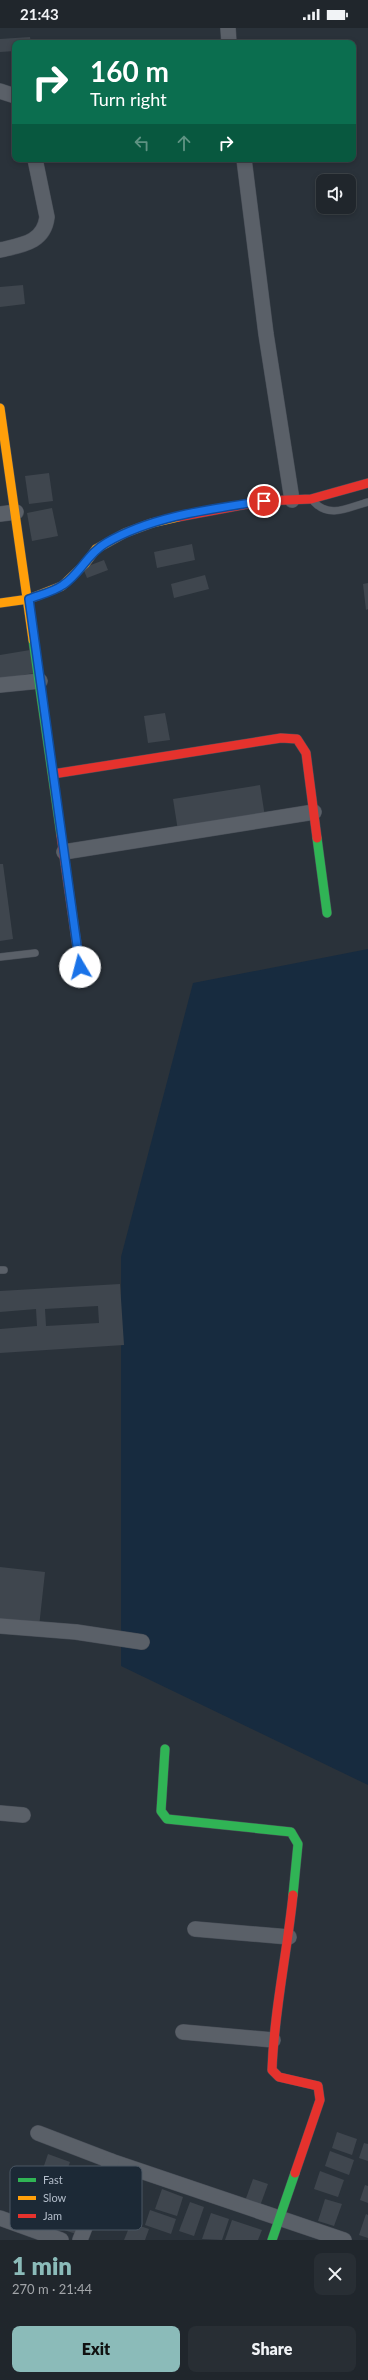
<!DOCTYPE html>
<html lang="en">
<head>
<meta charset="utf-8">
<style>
  :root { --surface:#20262c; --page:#282e34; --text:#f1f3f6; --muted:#a2a5a9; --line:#3d4348; --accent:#8bbbb9 }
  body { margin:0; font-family:Lato,sans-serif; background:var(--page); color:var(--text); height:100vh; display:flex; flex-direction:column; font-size:15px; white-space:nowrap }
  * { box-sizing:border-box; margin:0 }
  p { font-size:13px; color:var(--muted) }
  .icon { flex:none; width:22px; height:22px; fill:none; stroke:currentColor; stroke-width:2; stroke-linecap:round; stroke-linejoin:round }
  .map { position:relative; height:2212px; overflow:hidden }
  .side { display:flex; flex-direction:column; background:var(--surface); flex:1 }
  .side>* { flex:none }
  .top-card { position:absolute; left:12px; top:12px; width:344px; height:122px; border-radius:8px; box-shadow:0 2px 6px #0003,0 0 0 1px var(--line); background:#0b6e4f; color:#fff; overflow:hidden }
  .fabs { position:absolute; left:316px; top:146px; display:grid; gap:8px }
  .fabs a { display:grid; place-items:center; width:40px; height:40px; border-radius:8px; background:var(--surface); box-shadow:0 2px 6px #0003,0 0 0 1px var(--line); font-size:20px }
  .pin { position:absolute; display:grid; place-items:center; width:34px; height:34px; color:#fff; margin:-17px; border:2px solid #fff; border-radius:50%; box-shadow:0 1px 4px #0007 }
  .me { position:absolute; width:44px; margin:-22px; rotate:352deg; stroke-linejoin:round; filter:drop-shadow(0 0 3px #0008) }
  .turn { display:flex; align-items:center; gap:14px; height:84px; padding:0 12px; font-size:18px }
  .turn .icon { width:52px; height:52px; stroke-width:2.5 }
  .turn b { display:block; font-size:28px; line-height:34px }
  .lanes { display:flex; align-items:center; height:38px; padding:0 12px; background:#0003; justify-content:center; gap:20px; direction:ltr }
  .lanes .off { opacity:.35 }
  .round { display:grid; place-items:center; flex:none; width:42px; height:42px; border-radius:8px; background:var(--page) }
  .summary { display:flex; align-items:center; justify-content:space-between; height:68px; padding:0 12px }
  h1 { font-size:24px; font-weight:800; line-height:30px; color:var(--accent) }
  .button { display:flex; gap:8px; margin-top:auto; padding:8px 12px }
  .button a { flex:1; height:46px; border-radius:8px; background:var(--accent); color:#111; font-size:16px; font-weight:800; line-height:46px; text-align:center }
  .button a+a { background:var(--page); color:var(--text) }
  .status { display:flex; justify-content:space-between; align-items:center; height:28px; padding:0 20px; background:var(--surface); direction:ltr }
  .status svg { height:11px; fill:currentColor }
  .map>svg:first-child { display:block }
</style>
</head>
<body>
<div class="status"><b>21:43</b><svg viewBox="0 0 49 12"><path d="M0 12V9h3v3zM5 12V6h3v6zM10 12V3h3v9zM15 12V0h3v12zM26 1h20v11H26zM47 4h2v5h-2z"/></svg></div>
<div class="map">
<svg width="368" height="2212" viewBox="0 0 368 2212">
  <rect width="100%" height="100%" fill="#2a323a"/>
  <path fill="#172b3f" d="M 368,921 L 368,1757 L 121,1638 L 121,1229 L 193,955 Z"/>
  <g fill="#3f464e" fill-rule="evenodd">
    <path d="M 30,9 L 31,15 L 15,15 L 15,23 L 0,24 L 0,11 Z"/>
    <path d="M 23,257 L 25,276 L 0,279 L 0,259 Z"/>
    <path d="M 49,445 L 53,473 L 29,476 L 25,448 Z"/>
    <path d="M 52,480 L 58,508 L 32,513 L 27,485 Z"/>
    <path d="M 192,516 L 195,532 L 157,540 L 154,524 Z"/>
    <path d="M 104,532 L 108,542 L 87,550 L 83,540 Z"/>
    <path d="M 205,547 L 209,561 L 174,570 L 171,556 Z"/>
    <path d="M 368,555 L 368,581 L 366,582 L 363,556 Z"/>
    <path d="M 30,622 L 34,645 L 0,651 L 0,627 Z"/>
    <path d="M 165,685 L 170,712 L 148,715 L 144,688 Z"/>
    <path d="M 260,757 L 265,789 L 178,803 L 173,771 Z"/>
    <path d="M 0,836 L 3,836 L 13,911 L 0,913 Z"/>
    <path d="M 120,1256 L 124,1317 L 0,1325 L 0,1301 L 37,1298 L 36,1281 L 0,1284 L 0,1263 ZM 98,1278 L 99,1295 L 46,1298 L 45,1281 Z"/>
    <path d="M 0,1539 L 45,1544 L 39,1599 L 0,1595 Z"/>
    <path d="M 337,2104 L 357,2111 L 352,2127 L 332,2120 Z"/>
    <path d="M 364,2115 L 368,2116 L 368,2133 L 359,2130 Z"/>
    <path d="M 330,2123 L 354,2132 L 349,2147 L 325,2138 Z"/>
    <path d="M 48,2126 L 70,2134 L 59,2165 L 37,2158 Z"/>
    <path d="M 320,2143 L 344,2152 L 338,2169 L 314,2161 Z"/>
    <path d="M 253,2151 L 268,2156 L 260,2178 L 245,2173 Z"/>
    <path d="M 365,2157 L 368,2158 L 368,2175 L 360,2172 Z"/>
    <path d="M 162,2161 L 183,2169 L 177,2188 L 155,2181 Z"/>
    <path d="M 69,2169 L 90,2176 L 79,2207 L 58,2200 Z"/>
    <path d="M 325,2171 L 342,2176 L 334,2198 L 318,2193 Z"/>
    <path d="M 190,2174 L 204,2179 L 194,2208 L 179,2203 Z"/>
    <path d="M 150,2182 L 176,2191 L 171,2206 L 145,2197 Z"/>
    <path d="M 211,2185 L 229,2191 L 222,2212 L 202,2211 Z"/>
    <path d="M 366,2186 L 368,2187 L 368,2210 L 359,2207 Z"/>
    <path d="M 232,2192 L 262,2202 L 258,2212 L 225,2212 Z"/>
    <path d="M 131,2195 L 149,2201 L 145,2212 L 124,2212 Z"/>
  </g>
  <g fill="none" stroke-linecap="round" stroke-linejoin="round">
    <g stroke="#484e57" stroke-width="8">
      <g id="lane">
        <path d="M 314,474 C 330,491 349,479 368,474"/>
        <path d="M 0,929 L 35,925"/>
        <path d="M 0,1242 L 4,1242"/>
      </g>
    </g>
    <g stroke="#484e57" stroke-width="16">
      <g id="street">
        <path d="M 228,0 L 229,15"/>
        <path d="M 0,63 L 15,68"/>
        <path d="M 244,131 L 266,306 L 292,472"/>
        <path d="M 0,222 C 21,217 44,215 47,189 L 35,131"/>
        <path d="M 0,486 L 16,484"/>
        <path d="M 0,657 L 40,653"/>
        <path d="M 64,824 L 314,784"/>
        <path d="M 0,1598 L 76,1604 L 142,1614"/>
        <path d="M 0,1785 L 23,1787"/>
        <path d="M 195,1901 L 289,1909"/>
        <path d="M 183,2004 L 273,2012"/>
        <path d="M 38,2105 L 111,2133 L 344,2212"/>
        <path d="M 0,2190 L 61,2212"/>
        <path d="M 80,2212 L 111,2133"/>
      </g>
    </g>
    <g stroke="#484e57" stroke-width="10">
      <g id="fast">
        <path d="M 33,612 L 61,807"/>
        <path d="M 317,810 L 327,885"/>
        <path d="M 165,1721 L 161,1783 L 167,1791 L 291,1804 L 298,1816 L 293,1867"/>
        <path d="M 272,2212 L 295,2145"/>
      </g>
    </g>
    <g stroke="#484e57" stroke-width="10">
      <g id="slow">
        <path d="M 0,380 L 33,612"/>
        <path d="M 0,575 L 29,571 L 62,558 L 85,536 L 96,521 L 125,505 L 152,495 L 178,489"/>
      </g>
    </g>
    <g stroke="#484e57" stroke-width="10">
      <g id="jam">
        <path d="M 178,489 L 264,473 L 311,471 L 368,455"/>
        <path d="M 53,746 L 281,710 L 297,711 L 306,725 L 317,810"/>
        <path d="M 61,807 L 80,939"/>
        <path d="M 293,1867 C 287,1926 274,1983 272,2042 L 279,2049 L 318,2058 L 320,2072 L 295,2145"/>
      </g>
    </g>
    <use href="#lane" stroke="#5a6068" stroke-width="7"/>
    <use href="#street" stroke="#5a6068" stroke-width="15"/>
    <use href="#fast" stroke="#30b455" stroke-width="9"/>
    <use href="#slow" stroke="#ff9f0a" stroke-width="9"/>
    <use href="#jam" stroke="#e5322d" stroke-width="9"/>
  </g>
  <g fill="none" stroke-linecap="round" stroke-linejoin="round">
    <g stroke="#114b97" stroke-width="10">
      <path id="route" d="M 80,939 L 29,571 C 39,567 53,564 63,557 C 80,546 88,525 106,515 C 152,488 211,481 264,473"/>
    </g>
    <use href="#route" stroke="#1a73e8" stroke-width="7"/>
  </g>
  <rect x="10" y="2138" width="132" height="64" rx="6" fill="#1c2936" stroke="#4a5663" stroke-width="1"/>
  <rect x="18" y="2150" width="18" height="4" fill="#30b455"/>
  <rect x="18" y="2168" width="18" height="4" fill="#ff9f0a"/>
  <rect x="18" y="2186" width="18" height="4" fill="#e5322d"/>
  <g font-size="11" fill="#b4becb">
    <text x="43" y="2156">Fast</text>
    <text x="43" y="2174">Slow</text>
    <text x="43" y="2192">Jam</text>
  </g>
</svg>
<div class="fabs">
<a><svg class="icon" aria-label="sound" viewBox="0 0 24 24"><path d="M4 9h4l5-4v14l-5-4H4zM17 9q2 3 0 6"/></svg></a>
</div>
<div class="pin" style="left:264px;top:473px;background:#d93025"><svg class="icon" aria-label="arrive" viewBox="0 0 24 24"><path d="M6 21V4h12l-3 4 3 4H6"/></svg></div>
<svg class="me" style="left:80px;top:939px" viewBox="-20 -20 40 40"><circle r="19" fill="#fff"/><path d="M0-13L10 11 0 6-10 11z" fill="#1a73e8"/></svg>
<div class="top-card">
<div class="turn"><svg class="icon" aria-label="right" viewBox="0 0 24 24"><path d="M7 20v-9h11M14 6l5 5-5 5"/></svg><div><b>160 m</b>Turn right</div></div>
<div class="lanes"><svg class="icon off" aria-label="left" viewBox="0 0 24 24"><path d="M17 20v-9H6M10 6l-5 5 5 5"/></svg><svg class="icon off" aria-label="ahead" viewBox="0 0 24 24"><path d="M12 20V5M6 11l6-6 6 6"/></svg><svg class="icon" aria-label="right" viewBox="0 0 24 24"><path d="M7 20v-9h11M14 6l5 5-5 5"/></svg></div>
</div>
</div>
<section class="side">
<div class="summary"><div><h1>1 min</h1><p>270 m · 21:44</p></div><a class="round"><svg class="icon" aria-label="close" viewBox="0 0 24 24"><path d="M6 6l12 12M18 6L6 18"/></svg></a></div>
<div class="button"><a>Exit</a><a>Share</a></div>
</section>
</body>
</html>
